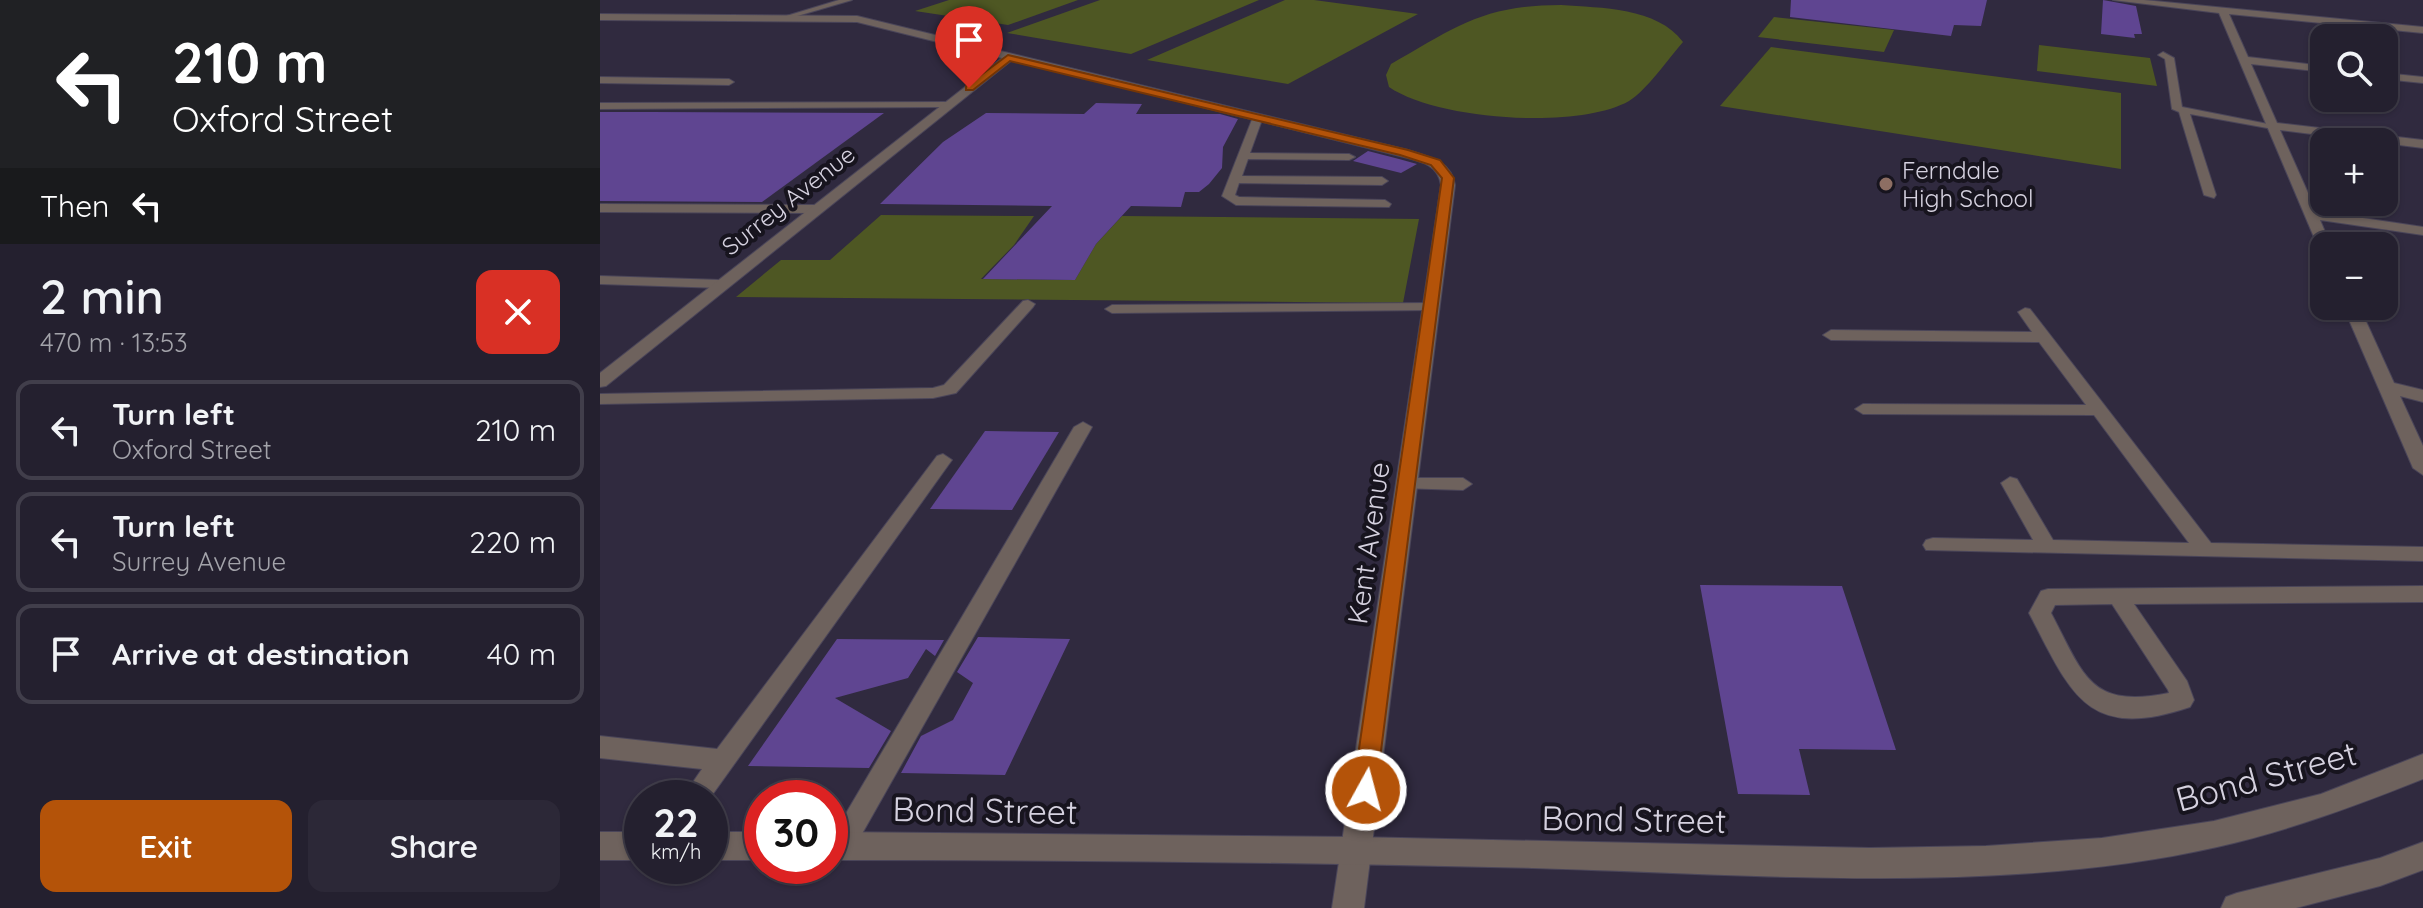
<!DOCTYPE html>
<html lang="en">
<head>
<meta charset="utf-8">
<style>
  :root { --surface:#24202f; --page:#2c2837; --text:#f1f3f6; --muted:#a3a3aa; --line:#413e4b; --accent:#b45309 }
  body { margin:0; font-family:Quicksand,sans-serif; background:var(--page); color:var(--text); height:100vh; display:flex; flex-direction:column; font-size:30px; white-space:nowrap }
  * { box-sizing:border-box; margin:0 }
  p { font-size:26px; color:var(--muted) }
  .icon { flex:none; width:44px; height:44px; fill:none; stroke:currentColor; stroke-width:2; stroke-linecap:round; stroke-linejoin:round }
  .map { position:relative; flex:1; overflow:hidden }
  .details { display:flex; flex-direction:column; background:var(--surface); width:600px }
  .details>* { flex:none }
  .guide { background:#202124; color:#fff; overflow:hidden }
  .tools { position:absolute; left:1710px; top:24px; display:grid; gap:16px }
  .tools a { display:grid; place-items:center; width:88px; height:88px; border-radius:16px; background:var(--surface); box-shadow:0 2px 6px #0004,0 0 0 2px var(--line); font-size:40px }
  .speed { position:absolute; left:24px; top:780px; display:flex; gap:16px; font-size:40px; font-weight:700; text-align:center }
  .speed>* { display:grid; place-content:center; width:104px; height:104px; border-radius:50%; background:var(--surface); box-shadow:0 2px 6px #0004,0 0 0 2px var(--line); line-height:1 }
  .speed small { font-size:20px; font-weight:400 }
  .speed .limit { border:12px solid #d22; background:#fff; color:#111 }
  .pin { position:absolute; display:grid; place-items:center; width:68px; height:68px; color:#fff; margin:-82px -34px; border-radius:50% 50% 50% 0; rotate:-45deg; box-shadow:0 0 8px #0007 }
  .pin .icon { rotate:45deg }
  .me { position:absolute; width:88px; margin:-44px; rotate:7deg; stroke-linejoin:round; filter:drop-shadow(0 0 6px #0008) }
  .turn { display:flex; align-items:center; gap:28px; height:168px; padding:0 40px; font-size:36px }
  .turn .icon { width:104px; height:104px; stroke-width:2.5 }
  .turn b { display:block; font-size:56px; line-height:68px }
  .then { display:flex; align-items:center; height:76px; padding:0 40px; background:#0003; gap:16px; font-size:30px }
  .round { display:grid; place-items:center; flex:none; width:84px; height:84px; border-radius:16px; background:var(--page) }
  .headline { display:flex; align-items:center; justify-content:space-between; height:136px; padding:0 40px }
  h1 { font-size:48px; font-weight:600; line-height:60px }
  .cta { display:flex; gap:16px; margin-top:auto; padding:16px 40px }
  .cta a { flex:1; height:92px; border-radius:16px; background:var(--accent); color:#fff; font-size:32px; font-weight:600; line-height:92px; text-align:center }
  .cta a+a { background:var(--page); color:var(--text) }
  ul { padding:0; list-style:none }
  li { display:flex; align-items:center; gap:24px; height:100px; margin:0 16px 12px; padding:0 24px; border:4px solid var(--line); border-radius:16px }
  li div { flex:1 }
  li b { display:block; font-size:30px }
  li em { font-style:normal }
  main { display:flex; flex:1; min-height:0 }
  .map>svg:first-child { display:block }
</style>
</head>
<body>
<main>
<section class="details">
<div class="guide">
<div class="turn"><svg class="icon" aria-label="left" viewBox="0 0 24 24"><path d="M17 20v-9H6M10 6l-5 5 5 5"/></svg><div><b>210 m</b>Oxford Street</div></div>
<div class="then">Then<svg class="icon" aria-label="left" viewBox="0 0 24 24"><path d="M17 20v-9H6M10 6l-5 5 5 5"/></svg></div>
</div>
<div class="headline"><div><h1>2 min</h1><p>470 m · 13:53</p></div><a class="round" style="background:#d93025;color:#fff"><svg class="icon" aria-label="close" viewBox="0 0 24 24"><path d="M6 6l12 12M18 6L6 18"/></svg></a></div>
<ul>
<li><svg class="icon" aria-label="left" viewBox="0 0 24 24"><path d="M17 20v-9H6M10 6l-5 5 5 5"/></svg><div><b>Turn left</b><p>Oxford Street</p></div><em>210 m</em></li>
<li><svg class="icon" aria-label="left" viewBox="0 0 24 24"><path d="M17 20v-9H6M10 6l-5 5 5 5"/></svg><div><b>Turn left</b><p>Surrey Avenue</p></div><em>220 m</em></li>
<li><svg class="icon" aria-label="arrive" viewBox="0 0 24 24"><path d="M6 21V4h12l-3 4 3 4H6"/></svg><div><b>Arrive at destination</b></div><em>40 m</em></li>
</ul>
<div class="cta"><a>Exit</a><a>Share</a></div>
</section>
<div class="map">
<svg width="1823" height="908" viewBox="0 0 1823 908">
  <rect width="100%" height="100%" fill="#302a3f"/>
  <g fill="#4e5723">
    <path d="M 349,0 L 478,0 L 408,25 L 315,11 Z"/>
    <path d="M 500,0 L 659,0 L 531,54 L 407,33 Z"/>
    <path d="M 685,0 L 714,0 L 818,14 L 688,84 L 547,60 Z"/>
    <path d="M 961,5 C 1001,8 1057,7 1083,42 C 1069,58 1046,91 1029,101 C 978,130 837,120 789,87 L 786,75 L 791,64 C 856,27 883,5 961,5 Z"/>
    <path d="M 1174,17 L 1294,30 L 1284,52 L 1158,37 Z"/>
    <path d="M 1439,45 L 1550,58 L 1557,86 L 1437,71 Z"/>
    <path d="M 1171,47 L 1521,93 L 1521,169 L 1120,106 Z"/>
    <path d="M 281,215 L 434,216 L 414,245 L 381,279 L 475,280 L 496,244 L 522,216 L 819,219 L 803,303 L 136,297 L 181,260 L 230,260 Z"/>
  </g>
  <g fill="#5f4591">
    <path d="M 1191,0 L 1387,0 L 1381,26 L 1354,25 L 1351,36 L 1190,17 Z"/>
    <path d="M 1503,0 L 1536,6 L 1542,34 L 1534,34 L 1535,38 L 1501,34 Z"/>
    <path d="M 496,103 L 542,104 L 536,114 L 620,114 L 638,119 L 623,147 L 622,168 L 609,184 L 599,192 L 585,192 L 581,207 L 531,206 L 496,244 L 475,280 L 383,279 L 452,206 L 280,204 L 343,142 L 386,113 L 484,114 Z"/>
    <path d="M 0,112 L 50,112 L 284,113 L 162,202 L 0,201 Z"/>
    <path d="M 768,151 L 799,159 L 817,164 L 801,173 L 753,161 Z"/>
    <path d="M 385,431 L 459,432 L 412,510 L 330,509 Z"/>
    <path d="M 1100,585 L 1242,586 L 1296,750 L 1199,749 L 1210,795 L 1138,794 Z"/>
    <path d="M 378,637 L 470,639 L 405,775 L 301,773 L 321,736 L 353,720 L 373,683 L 357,672 Z"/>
    <path d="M 237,639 L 344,640 L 335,656 L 326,649 L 308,678 L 235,698 L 291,731 L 269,768 L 148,766 Z"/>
  </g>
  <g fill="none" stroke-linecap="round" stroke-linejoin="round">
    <g stroke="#4a4559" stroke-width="2">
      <g id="service">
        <path d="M 239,0 L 252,0 L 187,19 L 183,17 Z"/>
        <path d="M 1563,52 L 1574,58 L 1582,107 L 1678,126 L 1673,129 L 1590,114 L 1616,195 L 1614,198 L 1604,195 L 1579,112 L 1572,109 L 1565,59 L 1558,55 Z"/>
        <path d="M 0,77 L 129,79 L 134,82 L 129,85 L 0,83 Z"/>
        <path d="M 354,102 L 355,104 L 350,107 L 0,109 L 0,103 Z"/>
        <path d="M 658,114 L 663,117 L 650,153 L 749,154 L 755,157 L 749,160 L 648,159 L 642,176 L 782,177 L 788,181 L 782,185 L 639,183 L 635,195 L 639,197 L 785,200 L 791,204 L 789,207 L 636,205 L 622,196 L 653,117 Z"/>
        <path d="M 0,204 L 214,205 L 220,209 L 214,213 L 0,212 Z"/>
        <path d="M 0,276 L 121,280 L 128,284 L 121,288 L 0,284 Z"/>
        <path d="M 428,300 L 435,304 L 433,307 L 356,393 L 333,398 L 0,404 L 0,394 L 333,388 L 344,385 L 423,301 Z"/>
        <path d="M 831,303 L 838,307 L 836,310 L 512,313 L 505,309 L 512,305 Z"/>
        <path d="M 1425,308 L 1430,309 L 1611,543 L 1823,547 L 1823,561 L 1326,550 L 1323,545 L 1326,540 L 1333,538 L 1433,540 L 1401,483 L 1410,477 L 1417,479 L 1453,540 L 1589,543 L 1494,415 L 1263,414 L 1255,409 L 1263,404 L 1486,405 L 1439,342 L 1231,340 L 1223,335 L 1231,330 L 1432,332 L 1418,312 Z"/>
        <path d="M 483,422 L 492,427 L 250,855 L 241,858 L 232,855 L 232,837 L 474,427 Z"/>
        <path d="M 343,454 L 352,460 L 349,464 L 110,798 L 82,798 L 102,769 L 0,758 L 0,736 L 117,749 L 337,456 Z"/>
        <path d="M 806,478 L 863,478 L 872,484 L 863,490 L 799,488 L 797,484 L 799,480 Z"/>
        <path d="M 1823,586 L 1823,602 L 1534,604 L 1587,681 L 1594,700 L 1590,707 C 1486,742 1471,693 1429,613 L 1441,591 L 1448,589 ZM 1512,604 L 1568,690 L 1569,693 C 1489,709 1484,675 1451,613 L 1455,605 Z"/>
      </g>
    </g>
    <g stroke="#4a4559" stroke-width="2">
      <g id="minor">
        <path d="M 1513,0 L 1544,0 L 1823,27 L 1823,33 L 1629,14 L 1648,57 L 1724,66 L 1724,72 L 1651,64 L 1677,123 L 1823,140 L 1823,148 L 1680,130 L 1716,211 L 1823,227 L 1823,235 L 1720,220 L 1731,246 L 1724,246 L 1724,250 L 1719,249 L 1619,13 Z"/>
        <path d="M 0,14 L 257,16 L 808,150 C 829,157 851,160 855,185 L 764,908 L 732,908 L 841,185 C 838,163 818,161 800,156 L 412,60 L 6,386 L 0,387 L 0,373 L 402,58 L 257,22 L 0,20 Z"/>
        <path d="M 1784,73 L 1823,77 L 1823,83 L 1784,79 Z"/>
        <path d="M 1743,306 L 1759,306 L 1794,383 L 1823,390 L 1823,402 L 1800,396 L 1823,446 L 1823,475 L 1813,468 Z"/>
      </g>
    </g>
    <g stroke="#4a4559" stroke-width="2">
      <g id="tertiary">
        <path d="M 1823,754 L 1823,779 C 1755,806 1688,831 1617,847 C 1401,896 1152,874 932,868 C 698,862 464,860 230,860 L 230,832 L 756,837 L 1270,848 L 1386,846 L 1502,838 L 1614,821 L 1721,794 Z"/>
        <rect x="0" y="832" width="42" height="28"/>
        <rect x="110" y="832" width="52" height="28"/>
        <path d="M 1823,842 L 1823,870 L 1780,886 L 1696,908 L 1621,908 L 1626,897 L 1637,893 L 1780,858 Z"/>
      </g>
    </g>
    <use href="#service" fill="#6e625d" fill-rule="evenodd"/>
    <use href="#minor" fill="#6e625d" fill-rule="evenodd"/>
    <use href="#tertiary" fill="#6e625d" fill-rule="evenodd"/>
  </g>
  <path fill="#b45309" stroke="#753606" stroke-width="2" d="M 408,55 L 808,150 L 840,160 L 854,178 L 775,798 L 766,801 L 756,798 L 753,790 L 842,178 L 831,165 L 800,155 L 410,61 L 373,90 L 366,90 L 366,86 Z"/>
  <circle fill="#8d6e63" stroke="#17141e" stroke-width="3" cx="1286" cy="184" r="8"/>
  <g text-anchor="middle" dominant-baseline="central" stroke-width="8" stroke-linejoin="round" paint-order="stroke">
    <g font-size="24" fill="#d5d1df" stroke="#17141e" text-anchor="start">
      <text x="1302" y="170">Ferndale<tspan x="1302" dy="28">High School</tspan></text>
    </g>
    <g font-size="24" fill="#d5d1df" stroke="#17141e">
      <text transform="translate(188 200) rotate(-38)">Surrey Avenue</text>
    </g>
    <g font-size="28" fill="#d5d1df" stroke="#17141e">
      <text transform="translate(768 543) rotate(-82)">Kent Avenue</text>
    </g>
    <g font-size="34" fill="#d5d1df" stroke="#17141e">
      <text transform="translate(1666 776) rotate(-15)">Bond Street</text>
      <text transform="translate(385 810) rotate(1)">Bond Street</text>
      <text transform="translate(1034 819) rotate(1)">Bond Street</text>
    </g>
  </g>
</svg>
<div class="tools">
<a><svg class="icon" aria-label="search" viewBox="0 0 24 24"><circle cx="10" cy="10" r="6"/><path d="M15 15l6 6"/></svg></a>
<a>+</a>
<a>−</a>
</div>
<div class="speed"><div>22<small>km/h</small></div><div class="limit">30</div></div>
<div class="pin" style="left:369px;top:88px;background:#d93025"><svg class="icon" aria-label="arrive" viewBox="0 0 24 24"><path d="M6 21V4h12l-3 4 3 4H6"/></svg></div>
<svg class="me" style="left:766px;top:790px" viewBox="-20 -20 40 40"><circle r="17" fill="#b45309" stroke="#fff" stroke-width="3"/><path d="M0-11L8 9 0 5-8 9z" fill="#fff"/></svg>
</div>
</main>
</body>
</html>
